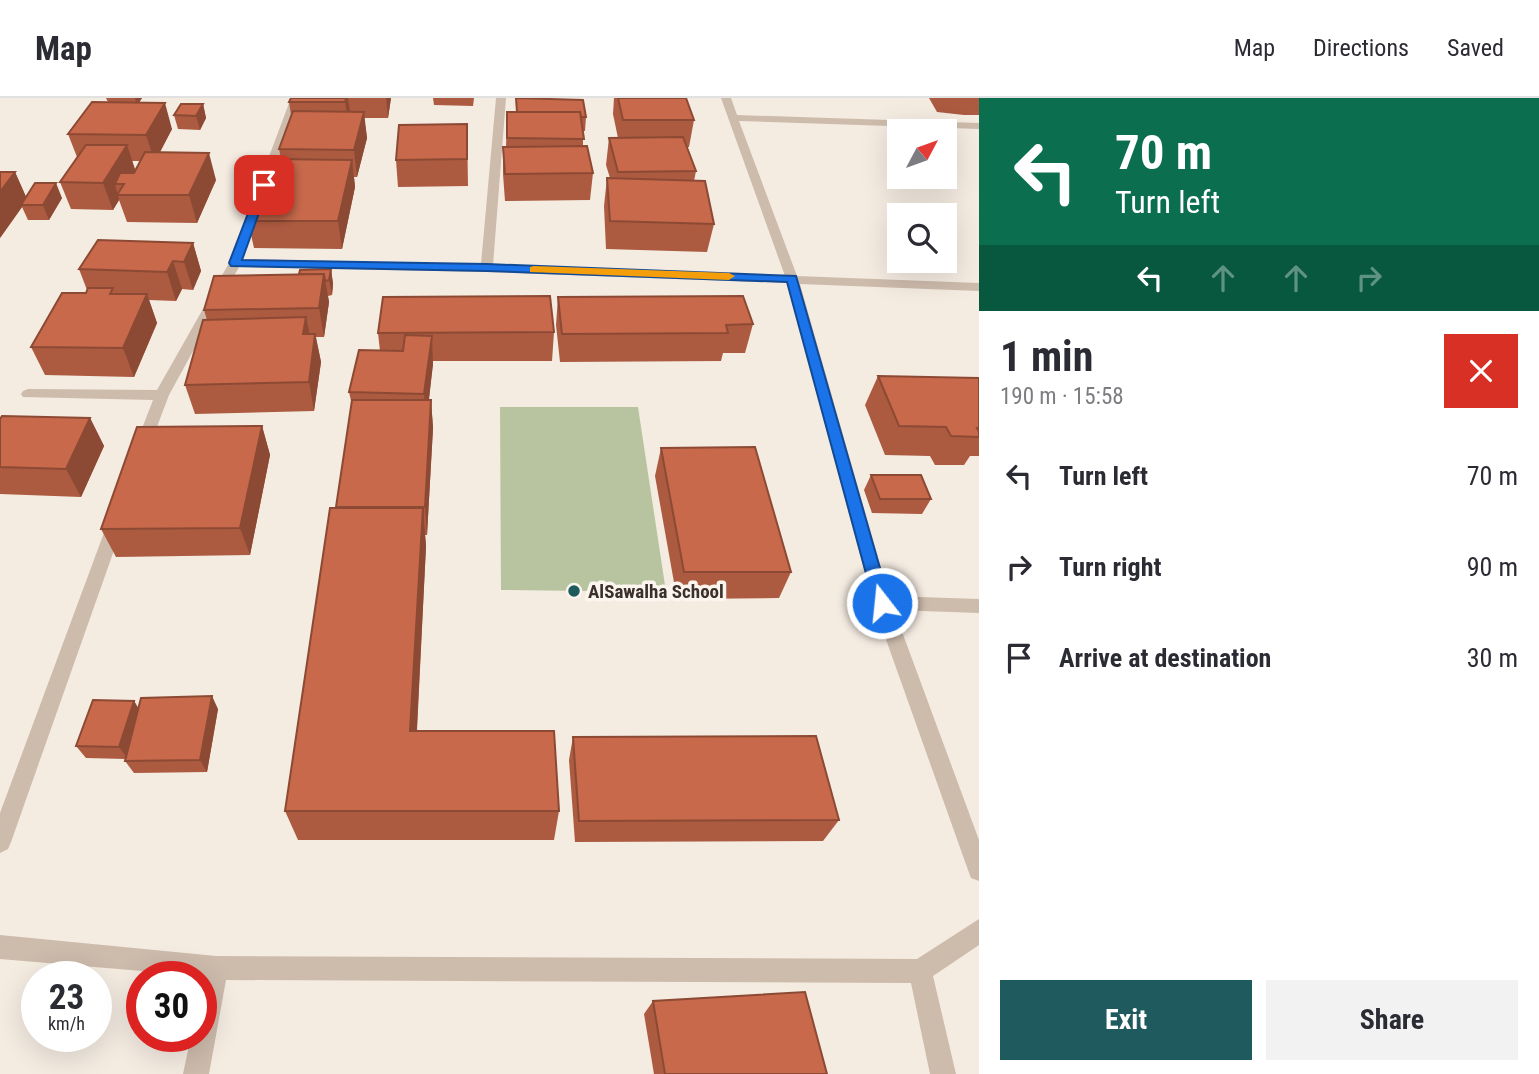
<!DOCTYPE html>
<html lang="en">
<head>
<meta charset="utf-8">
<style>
  :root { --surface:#fff; --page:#f2f2f3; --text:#2b2b33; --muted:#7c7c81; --line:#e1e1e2; --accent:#1f5a5e }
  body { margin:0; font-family:"Roboto Condensed",sans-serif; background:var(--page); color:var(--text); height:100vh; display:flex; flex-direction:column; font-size:26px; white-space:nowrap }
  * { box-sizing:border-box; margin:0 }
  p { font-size:23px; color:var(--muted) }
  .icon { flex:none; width:38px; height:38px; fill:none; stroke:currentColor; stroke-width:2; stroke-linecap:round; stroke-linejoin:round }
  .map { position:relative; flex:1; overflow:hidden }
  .panel { display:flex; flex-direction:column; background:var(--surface); width:560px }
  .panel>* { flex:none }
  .hud { background:#0b6e4f; color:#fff; overflow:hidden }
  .needle { width:46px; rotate:49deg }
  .fabs { position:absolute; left:887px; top:21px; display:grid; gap:14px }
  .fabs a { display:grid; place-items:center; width:70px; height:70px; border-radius:0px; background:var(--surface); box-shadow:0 7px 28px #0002; font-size:35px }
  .speed { position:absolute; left:21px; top:863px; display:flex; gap:14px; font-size:35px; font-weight:700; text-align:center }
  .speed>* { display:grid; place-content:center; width:91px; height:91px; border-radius:50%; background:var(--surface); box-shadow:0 7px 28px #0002; line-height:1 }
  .speed small { font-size:18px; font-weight:400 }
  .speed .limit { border:10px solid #d22; background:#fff; color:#111 }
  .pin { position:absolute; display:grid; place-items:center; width:60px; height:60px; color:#fff; margin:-30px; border-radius:14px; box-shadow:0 4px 10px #0006 }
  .me { position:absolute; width:77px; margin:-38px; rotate:344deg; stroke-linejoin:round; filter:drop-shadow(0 0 5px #0008) }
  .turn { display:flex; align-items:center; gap:24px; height:147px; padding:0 21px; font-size:32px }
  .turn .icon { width:91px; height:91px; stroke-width:2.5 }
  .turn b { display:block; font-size:49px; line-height:60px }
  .lanes { display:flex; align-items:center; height:66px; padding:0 21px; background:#0003; justify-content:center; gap:35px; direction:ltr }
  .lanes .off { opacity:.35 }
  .round { display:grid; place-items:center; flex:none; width:74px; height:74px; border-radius:0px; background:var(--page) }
  .headline { display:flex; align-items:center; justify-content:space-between; height:119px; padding:0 21px }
  h1 { font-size:42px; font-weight:700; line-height:52px }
  .primary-button { display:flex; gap:14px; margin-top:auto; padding:14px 21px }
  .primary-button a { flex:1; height:80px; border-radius:0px; background:var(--accent); color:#fff; font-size:28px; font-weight:700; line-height:80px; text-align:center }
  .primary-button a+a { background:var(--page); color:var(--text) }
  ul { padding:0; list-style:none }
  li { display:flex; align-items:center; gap:21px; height:91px; padding:0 21px }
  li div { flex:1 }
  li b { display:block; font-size:26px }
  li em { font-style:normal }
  header { display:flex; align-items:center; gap:42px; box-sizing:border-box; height:98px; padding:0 35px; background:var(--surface); border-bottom:2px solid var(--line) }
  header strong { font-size:33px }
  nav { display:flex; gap:38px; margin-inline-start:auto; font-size:24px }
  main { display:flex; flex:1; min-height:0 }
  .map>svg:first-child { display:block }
</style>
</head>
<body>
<header>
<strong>Map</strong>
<nav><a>Map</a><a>Directions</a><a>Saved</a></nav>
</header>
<main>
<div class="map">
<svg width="979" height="976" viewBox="0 0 979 976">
  <rect width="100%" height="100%" fill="#f4ebe1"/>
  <path fill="#b8c4a0" d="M 500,309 L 638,309 L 666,494 L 501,492 Z"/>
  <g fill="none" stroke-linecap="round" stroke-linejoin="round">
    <g fill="#cdbbac" fill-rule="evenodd">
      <path d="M 291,0 L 301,0 L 242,161 L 481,166 L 496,0 L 506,0 L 493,167 L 785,178 L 721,0 L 731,0 L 737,17 L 979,25 L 979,31 L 739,23 L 797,178 L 979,185 L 979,193 L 800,186 L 889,498 L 979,501 L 979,515 L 894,512 L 979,742 L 979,783 L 971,780 L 968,772 L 873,505 L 787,185 L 487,174 L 239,169 L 169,297 L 147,355 L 142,356 L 134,351 L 153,302 L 23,299 L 21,296 L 23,293 L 28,291 L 157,292 L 229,165 Z"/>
      <path d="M 116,418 L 124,424 L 11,744 L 8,751 L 0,755 L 0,715 L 108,424 Z"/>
      <path d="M 979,821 L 979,847 L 933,878 L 956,976 L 930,976 L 911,885 L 226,882 L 209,976 L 183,976 L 191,938 L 201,938 L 201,878 L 0,861 L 0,837 L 216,858 L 917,861 Z"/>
    </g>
  </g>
  <g fill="#ac5a40" fill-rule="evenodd">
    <path d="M 106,0 L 142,0 L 139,4 L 172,31 L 159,55 L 216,82 L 197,125 L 127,124 L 119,102 L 113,112 L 71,111 L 60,84 L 77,59 L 68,36 L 108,4 ZM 132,63 L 140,63 L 135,73 Z"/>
    <path d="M 291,0 L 391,0 L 388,20 L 364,20 L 367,40 L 357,79 L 354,79 L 355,89 L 342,151 L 254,150 L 248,123 L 281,61 L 279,51 L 291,17 L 289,4 Z"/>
    <path d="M 433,0 L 474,0 L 473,8 L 434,7 Z"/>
    <path d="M 516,0 L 586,19 L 585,33 L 583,33 L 583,48 L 593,75 L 590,102 L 505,103 L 503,76 L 503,49 L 506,49 L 507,14 L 516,14 Z"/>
    <path d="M 614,0 L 686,0 L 694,22 L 689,49 L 687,49 L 696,73 L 694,83 L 714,126 L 707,154 L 606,151 L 604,108 L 607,80 L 610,80 L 606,67 L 609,40 L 618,40 L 613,16 Z"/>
    <path d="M 929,0 L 979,0 L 979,17 L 964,17 L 937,14 Z"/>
    <path d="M 203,6 L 206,20 L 200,32 L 178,31 L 174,17 Z"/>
    <path d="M 467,26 L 468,88 L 398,89 L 396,62 Z"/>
    <path d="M 15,74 L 26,99 L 62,100 L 49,122 L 28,122 L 22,109 L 0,140 Z"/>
    <path d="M 193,145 L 201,173 L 193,192 L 182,191 L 176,203 L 149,202 L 157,225 L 134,279 L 45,277 L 31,249 L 86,195 L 87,192 L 79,171 Z"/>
    <path d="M 331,171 L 333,186 L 332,197 L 328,198 L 329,204 L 324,239 L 316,239 L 321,264 L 314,313 L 195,316 L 185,287 L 207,222 L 204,212 L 299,176 Z"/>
    <path d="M 558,199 L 753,226 L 745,255 L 723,255 L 721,263 L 560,264 L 556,227 Z"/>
    <path d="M 554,234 L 552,263 L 433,263 L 429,302 L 431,302 L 433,330 L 427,437 L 425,437 L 426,448 L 417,633 L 559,713 L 554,742 L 298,742 L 285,713 L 337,410 L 352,307 L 349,294 L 380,253 L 378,235 Z"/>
    <path d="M 878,278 L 979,280 L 979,358 L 970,358 L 964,367 L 935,367 L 930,358 L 885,357 L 865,307 Z"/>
    <path d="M 90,320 L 104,348 L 81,399 L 0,396 L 0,321 Z"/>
    <path d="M 262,328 L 270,357 L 250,457 L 116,459 L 101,431 Z"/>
    <path d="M 661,350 L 791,474 L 779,500 L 677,501 L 655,378 Z"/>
    <path d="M 871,377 L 931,401 L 922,416 L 872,415 L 864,392 Z"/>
    <path d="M 134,603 L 138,610 L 218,611 L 207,674 L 134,675 L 125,663 L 126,661 L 86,660 L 76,648 Z"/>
    <path d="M 573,639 L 839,722 L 823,743 L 575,744 L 569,662 Z"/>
    <path d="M 653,903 L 827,976 L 654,976 L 644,916 Z"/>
  </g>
  <g fill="#8c4a34">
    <path d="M 135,0 L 142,0 L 137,8 Z"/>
    <path d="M 346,0 L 348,0 L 351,20 L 349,30 L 345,4 Z"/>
    <path d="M 386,0 L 391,0 L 388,20 Z"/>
    <path d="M 165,5 L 172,31 L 155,64 L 146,37 Z"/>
    <path d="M 203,6 L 206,20 L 200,32 L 196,18 Z"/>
    <path d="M 364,14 L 367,40 L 357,79 L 354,52 Z"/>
    <path d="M 127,47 L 136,74 L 124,86 L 115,86 L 119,102 L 113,112 L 103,85 Z"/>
    <path d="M 209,55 L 216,82 L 197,125 L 189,97 Z"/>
    <path d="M 352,62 L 355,89 L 342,151 L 338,123 Z"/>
    <path d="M 15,74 L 27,101 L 21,107 L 22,109 L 0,140 L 0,94 Z"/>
    <path d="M 56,85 L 62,100 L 49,122 L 43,107 Z"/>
    <path d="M 193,145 L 201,173 L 193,192 L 184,164 Z"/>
    <path d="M 173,163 L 182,191 L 176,203 L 167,174 Z"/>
    <path d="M 331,171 L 333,186 L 332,197 L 329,182 Z"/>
    <path d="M 324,176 L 329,204 L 324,239 L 319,210 Z"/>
    <path d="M 147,196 L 157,225 L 134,279 L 123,250 Z"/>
    <path d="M 306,219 L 312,247 L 303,236 Z"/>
    <path d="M 315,236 L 321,264 L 314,313 L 309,284 Z"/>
    <path d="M 432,238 L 433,267 L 426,324 L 424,296 Z"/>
    <path d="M 431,302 L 433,330 L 427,437 L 425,409 Z"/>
    <path d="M 90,320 L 104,348 L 81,399 L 66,371 Z"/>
    <path d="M 262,328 L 270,357 L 250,457 L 240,430 Z"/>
    <path d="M 423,410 L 426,448 L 415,665 L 410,633 Z"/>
    <path d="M 212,598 L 218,611 L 207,674 L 200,662 Z"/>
    <path d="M 134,603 L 142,616 L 128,661 L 119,649 Z"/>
  </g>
  <g fill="#c8694b" stroke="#8c4a34" stroke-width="2">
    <path d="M 291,0 L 346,0 L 345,4 L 289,4 Z"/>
    <path d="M 516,0 L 583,2 L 586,19 L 581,19 L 580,14 L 517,14 Z"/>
    <path d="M 618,0 L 686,0 L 694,22 L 623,22 Z"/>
    <path d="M 92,4 L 165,5 L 146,37 L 68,36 Z"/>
    <path d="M 181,6 L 203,6 L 196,18 L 174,17 Z"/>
    <path d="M 293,13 L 364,14 L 354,52 L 279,51 Z"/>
    <path d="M 507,14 L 580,14 L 584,41 L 507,40 Z"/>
    <path d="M 467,26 L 467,61 L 396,62 L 399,27 Z"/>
    <path d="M 683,39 L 696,73 L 618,74 L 609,40 Z"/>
    <path d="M 86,47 L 127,47 L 103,85 L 60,84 Z"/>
    <path d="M 587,48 L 593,75 L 505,76 L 503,49 Z"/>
    <path d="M 145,54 L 209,55 L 189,97 L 117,97 L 124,86 L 115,86 L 120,75 L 134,75 Z"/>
    <path d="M 270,61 L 352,62 L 338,123 L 248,123 Z"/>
    <path d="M 0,74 L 15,74 L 0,94 Z"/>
    <path d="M 607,80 L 705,83 L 714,126 L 610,123 Z"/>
    <path d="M 35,85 L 56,85 L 43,107 L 21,107 Z"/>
    <path d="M 98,142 L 193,145 L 184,164 L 173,163 L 167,174 L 79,171 Z"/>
    <path d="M 331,171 L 329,182 L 325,183 L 324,176 L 299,176 L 300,172 Z"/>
    <path d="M 324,176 L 319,210 L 204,212 L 214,178 Z"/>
    <path d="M 88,190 L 113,190 L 110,196 L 147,196 L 123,250 L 31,249 L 62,195 L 86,195 Z"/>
    <path d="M 550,198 L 554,234 L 378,235 L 383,199 Z"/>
    <path d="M 743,198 L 753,226 L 726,227 L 728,235 L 562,236 L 558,199 Z"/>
    <path d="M 306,219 L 303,236 L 315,236 L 309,284 L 185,287 L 203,222 Z"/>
    <path d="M 405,237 L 432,238 L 424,296 L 349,294 L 359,252 L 403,253 Z"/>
    <path d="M 878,278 L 979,280 L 979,330 L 977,330 L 979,334 L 979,339 L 951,338 L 946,329 L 899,328 Z"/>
    <path d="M 352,302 L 431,302 L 425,409 L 336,409 Z"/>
    <path d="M 2,318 L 90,320 L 66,371 L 0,369 L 0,321 Z"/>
    <path d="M 262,328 L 240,430 L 101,431 L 137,329 Z"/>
    <path d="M 755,349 L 791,474 L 684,474 L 661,350 Z"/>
    <path d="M 871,377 L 921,377 L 931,401 L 880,401 Z"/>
    <path d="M 330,410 L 423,410 L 410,633 L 554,633 L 559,713 L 285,713 Z"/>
    <path d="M 212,598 L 200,662 L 125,663 L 141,600 Z"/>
    <path d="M 93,602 L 134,603 L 119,649 L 76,648 Z"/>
    <path d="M 816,638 L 839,722 L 579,723 L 573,639 Z"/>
    <path d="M 805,894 L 827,976 L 665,976 L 653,903 Z"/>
  </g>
  <path fill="#1a73e8" stroke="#114b97" stroke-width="2" d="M 260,84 L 269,87 L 242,162 L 487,166 L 796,178 L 890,505 L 888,509 L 876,509 L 874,505 L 787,184 L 487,173 L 231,168 L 229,165 Z"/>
  <path fill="#f59e0b" d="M 534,168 L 729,175 L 735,178 L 729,182 L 530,174 L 530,169 Z"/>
  <circle fill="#1f5a5e" stroke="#fbf5ee" stroke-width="2.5" cx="574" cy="493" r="7"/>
  <g text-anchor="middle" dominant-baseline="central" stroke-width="7" stroke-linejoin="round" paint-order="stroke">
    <g font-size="19" font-weight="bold" fill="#3b302b" stroke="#fbf5ee" text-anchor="start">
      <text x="588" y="493">AlSawalha School</text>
    </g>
  </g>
</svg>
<div class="fabs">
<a><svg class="needle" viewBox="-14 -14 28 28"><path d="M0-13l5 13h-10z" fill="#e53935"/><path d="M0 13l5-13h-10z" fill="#7c7c81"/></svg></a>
<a><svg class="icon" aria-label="search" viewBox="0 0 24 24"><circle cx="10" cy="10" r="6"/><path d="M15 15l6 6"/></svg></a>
</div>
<div class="speed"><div>23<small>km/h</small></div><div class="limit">30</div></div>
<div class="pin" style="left:264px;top:87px;background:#d93025"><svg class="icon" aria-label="arrive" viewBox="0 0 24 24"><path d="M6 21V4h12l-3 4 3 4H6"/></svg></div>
<svg class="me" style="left:882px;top:505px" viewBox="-20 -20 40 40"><circle r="17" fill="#1a73e8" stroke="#fff" stroke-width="3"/><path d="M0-11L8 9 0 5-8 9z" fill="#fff"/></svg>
</div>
<section class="panel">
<div class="hud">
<div class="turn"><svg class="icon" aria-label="left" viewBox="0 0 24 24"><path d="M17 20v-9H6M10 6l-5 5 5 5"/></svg><div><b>70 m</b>Turn left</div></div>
<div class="lanes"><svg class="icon" aria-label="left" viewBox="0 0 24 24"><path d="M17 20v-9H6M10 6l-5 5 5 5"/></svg><svg class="icon off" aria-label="ahead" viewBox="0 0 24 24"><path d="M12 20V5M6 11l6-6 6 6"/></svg><svg class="icon off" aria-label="ahead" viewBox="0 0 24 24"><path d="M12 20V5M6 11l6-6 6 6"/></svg><svg class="icon off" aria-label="right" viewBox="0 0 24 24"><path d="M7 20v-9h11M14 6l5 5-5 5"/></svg></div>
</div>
<div class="headline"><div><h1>1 min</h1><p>190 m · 15:58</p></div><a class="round" style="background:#d93025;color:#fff"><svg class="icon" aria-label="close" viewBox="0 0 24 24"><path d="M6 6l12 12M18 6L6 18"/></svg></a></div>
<ul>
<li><svg class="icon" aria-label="left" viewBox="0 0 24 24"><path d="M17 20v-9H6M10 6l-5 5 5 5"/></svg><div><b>Turn left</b></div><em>70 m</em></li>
<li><svg class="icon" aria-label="right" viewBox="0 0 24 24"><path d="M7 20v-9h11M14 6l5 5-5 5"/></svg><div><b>Turn right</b></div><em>90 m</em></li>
<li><svg class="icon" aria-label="arrive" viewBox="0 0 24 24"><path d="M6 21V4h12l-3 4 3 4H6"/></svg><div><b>Arrive at destination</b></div><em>30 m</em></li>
</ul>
<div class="primary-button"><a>Exit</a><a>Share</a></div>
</section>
</main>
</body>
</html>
